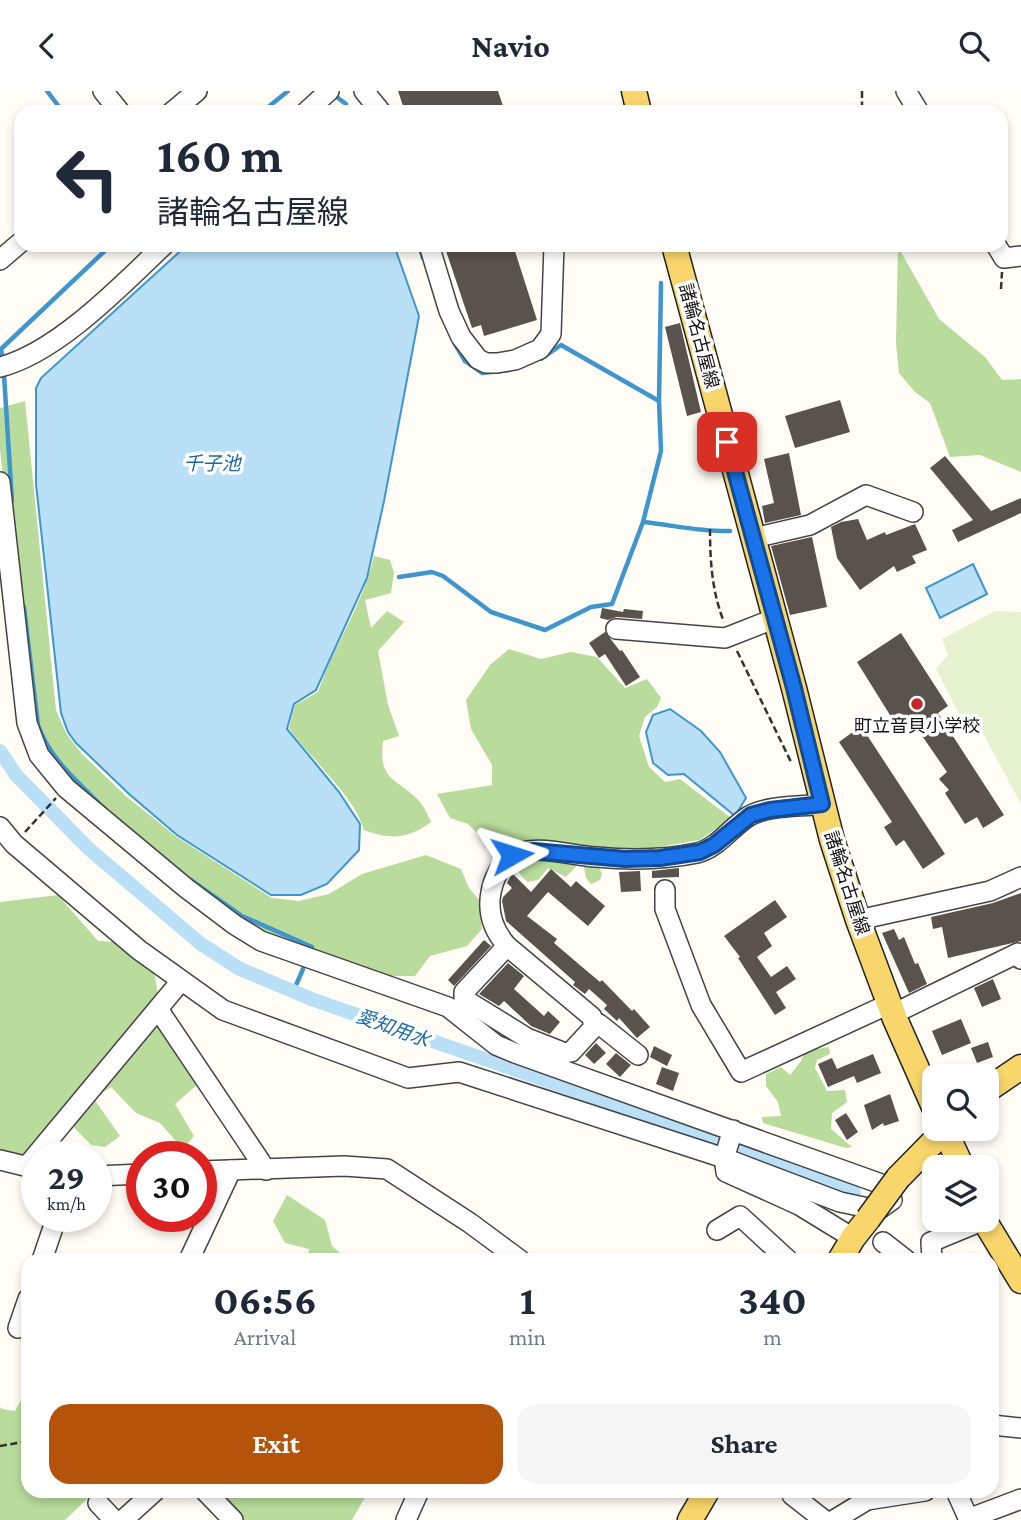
<!DOCTYPE html>
<html lang="en">
<head>
<meta charset="utf-8">
<style>
  :root { --surface:#fff; --page:#f6f6f7; --text:#1f2937; --muted:#747a83; --accent:#b45309 }
  body { margin:0; font-family:"Crimson Pro","Noto Sans JP",serif; background:var(--page); color:var(--text); height:100vh; display:flex; flex-direction:column; font-size:26px; white-space:nowrap }
  * { box-sizing:border-box; margin:0 }
  p { font-size:23px; color:var(--muted) }
  .icon { flex:none; width:38px; height:38px; fill:none; stroke:currentColor; stroke-width:2; stroke-linecap:round; stroke-linejoin:round }
  .map { position:relative; flex:1; overflow:hidden }
  .sheet { position:absolute; left:21px; top:1162px; width:978px; height:245px; display:flex; flex-direction:column; background:var(--surface); border-radius:21px; box-shadow:0 4px 10px #0003 }
  .sheet>* { flex:none }
  .hud { position:absolute; left:14px; top:14px; width:994px; height:147px; border-radius:21px; box-shadow:0 4px 10px #0003; background:#fff; color:var(--text); overflow:hidden }
  .buttons { position:absolute; left:922px; top:973px; display:grid; gap:14px }
  .buttons a { display:grid; place-items:center; width:77px; height:77px; border-radius:14px; background:var(--surface); box-shadow:0 4px 10px #0003; font-size:35px }
  .speed { position:absolute; left:21px; top:1050px; display:flex; gap:14px; font-size:35px; font-weight:700; text-align:center }
  .speed>* { display:grid; place-content:center; width:91px; height:91px; border-radius:50%; background:var(--surface); box-shadow:0 4px 10px #0003; line-height:1 }
  .speed small { font-size:18px; font-weight:400 }
  .speed .limit { border:10px solid #d22; background:#fff; color:#111 }
  .pin { position:absolute; display:grid; place-items:center; width:60px; height:60px; color:#fff; margin:-30px; border-radius:14px; box-shadow:0 4px 10px #0006 }
  .me { position:absolute; width:77px; margin:-38px; rotate:84deg; stroke-linejoin:round; filter:drop-shadow(0 0 5px #0008) }
  .turn { display:flex; align-items:center; gap:24px; height:147px; padding:0 28px; font-size:32px }
  .turn .icon { width:91px; height:91px; stroke-width:2.5 }
  .turn b { display:block; font-size:49px; line-height:60px }
  .eta { display:flex; justify-content:space-evenly; align-items:center; height:119px; text-align:center }
  .eta b { font-size:42px; font-weight:700; line-height:49px }
  .primary-button { display:flex; gap:14px; margin-top:auto; padding:14px 28px }
  .primary-button a { flex:1; height:80px; border-radius:21px; background:var(--accent); color:#fff; font-size:28px; font-weight:700; line-height:80px; text-align:center }
  .primary-button a+a { background:var(--page); color:var(--text) }
  header { display:flex; justify-content:space-between; align-items:center; height:91px; padding:0 28px; background:var(--surface); font-size:32px; font-weight:700 }
  .map>svg:first-child { display:block }
</style>
</head>
<body>
<header><svg class="icon" aria-label="back" viewBox="0 0 24 24"><path d="M15 5l-7 7 7 7"/></svg>Navio<svg class="icon" aria-label="search" viewBox="0 0 24 24"><circle cx="10" cy="10" r="6"/><path d="M15 15l6 6"/></svg></header>
<div class="map">
<svg width="1021" height="1429" viewBox="0 0 1021 1429">
  <rect width="100%" height="100%" fill="#fffdf5"/>
  <g fill="#b9dc9c">
    <path d="M 898,156 L 939,228 L 985,266 L 1002,289 L 1021,288 L 1021,381 L 980,364 L 950,366 L 930,312 L 915,301 L 899,282 L 896,252 Z"/>
    <path d="M 25,310 L 56,619 L 66,642 L 81,662 L 127,706 L 177,746 L 272,807 L 299,810 L 329,803 L 362,783 L 426,764 L 461,778 L 469,797 L 480,810 L 482,838 L 467,855 L 430,865 L 415,885 L 390,885 L 255,838 L 179,786 L 57,680 L 40,654 L 27,612 L 0,358 L 0,317 Z"/>
    <path d="M 374,465 L 390,469 L 394,482 L 391,502 L 365,509 L 371,537 L 387,520 L 404,531 L 378,560 L 388,614 L 399,645 L 383,650 C 378,693 398,686 420,711 C 425,717 428,725 431,731 C 408,748 390,749 364,739 C 355,705 310,668 289,637 L 295,614 L 318,601 C 334,555 363,513 374,465 Z"/>
    <path d="M 509,558 L 541,568 L 571,561 L 597,566 L 625,597 L 647,588 L 661,607 L 657,616 L 645,626 L 639,645 L 649,676 L 665,691 L 680,688 L 731,727 L 700,749 L 647,758 L 592,761 L 522,752 L 497,762 L 468,733 L 450,727 L 437,703 L 492,694 L 492,674 L 471,638 L 466,609 L 490,574 Z"/>
    <path d="M 535,763 L 557,768 L 604,771 L 599,776 L 602,783 L 600,789 L 591,793 L 586,787 L 583,772 L 578,773 L 566,786 L 548,777 L 538,789 L 528,791 C 519,784 515,778 519,766 Z"/>
    <path d="M 58,804 L 98,850 L 123,851 L 154,881 L 159,909 L 198,993 L 175,1013 L 194,1045 L 183,1058 L 160,1032 L 136,1022 L 111,996 L 94,1008 L 120,1045 L 105,1056 L 91,1054 L 62,1024 C 48,1045 29,1073 0,1062 L 0,811 Z"/>
    <path d="M 829,956 L 830,963 L 817,969 L 815,977 L 827,1000 L 845,999 L 847,1011 L 832,1022 L 831,1038 L 852,1056 L 846,1057 L 763,1032 L 762,1026 L 781,1025 L 778,1011 L 766,995 L 766,983 L 781,976 L 790,984 L 801,970 L 805,960 Z"/>
    <path d="M 287,1104 L 325,1129 L 332,1155 L 348,1169 L 307,1169 L 309,1158 L 285,1152 L 273,1130 Z"/>
    <path d="M 25,1301 L 28,1304 L 28,1400 L 91,1400 L 86,1409 L 65,1429 L 0,1429 L 0,1316 L 2,1318 L 15,1320 Z"/>
    <path d="M 215,1400 L 367,1400 L 368,1401 L 352,1429 L 242,1429 Z"/>
  </g>
  <path fill="#e6f2cf" d="M 995,520 L 1021,521 L 1021,713 L 983,642 L 960,624 L 936,578 L 948,564 L 942,548 Z"/>
  <g fill="#b9e0f7" stroke="#3f96cf" stroke-width="2">
    <path d="M 187,154 L 394,154 L 419,225 L 384,410 L 367,487 L 316,599 L 294,613 L 287,638 L 339,701 L 360,733 L 359,759 L 327,793 L 301,804 L 271,804 L 177,744 L 129,703 L 76,652 L 68,641 L 61,622 L 36,393 L 36,297 L 41,287 Z"/>
    <path d="M 973,473 L 987,503 L 940,527 L 926,497 Z"/>
    <path d="M 670,618 L 701,640 L 720,661 L 746,707 L 735,725 L 684,683 L 668,684 L 653,672 L 646,641 L 653,624 Z"/>
  </g>
  <g fill="none" stroke-linecap="round" stroke-linejoin="round">
    <g stroke="#3f96cf" stroke-width="4.5">
      <path d="M 47,0 L 63,21"/>
      <path d="M 338,7 L 346,13"/>
      <path d="M 262,21 L 288,0"/>
      <path d="M 419,154 L 423,167"/>
      <path d="M 455,253 L 465,270 L 482,282 L 509,279"/>
      <path d="M 2,264 L 1,258 L 111,154"/>
      <path d="M 541,268 L 561,254 L 659,310"/>
      <path d="M 4,284 L 12,410"/>
      <path d="M 643,431 C 672,434 701,441 730,440"/>
      <path d="M 399,486 L 432,481 L 443,485 L 491,521 L 545,539 L 591,516 L 612,513 L 643,431 L 661,360 L 659,310 L 661,192"/>
      <path d="M 24,516 L 38,634 C 50,669 80,693 106,719"/>
      <path d="M 191,789 L 242,825 L 312,856"/>
      <path d="M 293,901 L 303,878"/>
    </g>
    <path stroke="#b9e0f7" stroke-width="14" d="M 0,660 L 16,684 L 89,758 L 201,853 L 240,878 L 314,909 L 640,1022 L 854,1101"/>
  </g>
  <g fill="#5a524d">
    <path d="M 398,0 L 498,0 L 505,21 L 405,21 Z"/>
    <path d="M 444,154 L 513,154 L 537,229 L 484,245 L 481,234 L 472,237 Z"/>
    <path d="M 680,232 L 701,321 L 687,325 L 665,236 Z"/>
    <path d="M 840,309 L 850,341 L 795,357 L 785,325 Z"/>
    <path d="M 789,362 L 801,424 L 765,432 L 762,415 L 774,412 L 764,368 Z"/>
    <path d="M 945,365 L 991,420 L 1021,407 L 1021,422 L 958,451 L 952,439 L 973,429 L 930,377 Z"/>
    <path d="M 858,428 L 867,449 L 885,441 L 886,444 L 915,433 L 927,459 L 912,465 L 916,472 L 897,481 L 894,475 L 860,499 L 837,467 L 831,436 L 841,431 Z"/>
    <path d="M 812,446 L 827,516 L 790,524 L 771,455 Z"/>
    <path d="M 602,517 L 623,521 L 624,518 L 643,520 L 642,528 L 617,526 L 608,529 L 600,527 Z"/>
    <path d="M 605,541 L 620,560 L 622,559 L 640,586 L 626,595 L 605,563 L 599,567 L 589,552 Z"/>
    <path d="M 901,542 L 948,615 L 938,622 L 1004,724 L 983,737 L 977,726 L 965,733 L 945,702 L 949,699 L 939,688 L 947,681 L 916,636 L 903,645 L 857,571 Z"/>
    <path d="M 861,635 L 945,763 L 923,778 L 904,749 L 896,755 L 884,736 L 892,731 L 839,651 Z"/>
    <path d="M 679,777 L 679,786 L 652,787 L 652,780 Z"/>
    <path d="M 551,778 L 571,796 L 576,790 L 605,815 L 588,835 L 548,801 L 527,825 L 557,848 L 554,852 L 581,875 L 600,891 L 602,889 L 632,920 L 634,918 L 650,936 L 637,947 L 619,927 L 617,930 L 604,918 L 607,914 L 589,898 L 585,903 L 573,894 L 575,891 L 506,830 L 502,810 L 503,806 L 512,797 L 507,792 L 512,782 L 531,801 Z"/>
    <path d="M 640,780 L 641,800 L 621,801 L 619,781 Z"/>
    <path d="M 1021,802 L 1021,850 L 948,867 L 942,836 L 933,838 L 931,826 L 993,812 Z"/>
    <path d="M 775,809 L 787,826 L 764,842 L 772,855 L 757,866 L 771,886 L 787,875 L 796,888 L 776,901 L 786,917 L 775,924 L 738,867 L 740,866 L 724,845 Z"/>
    <path d="M 894,838 L 899,849 L 904,846 L 915,873 L 918,872 L 927,893 L 909,902 L 882,842 Z"/>
    <path d="M 484,849 L 491,855 L 454,895 L 448,889 Z"/>
    <path d="M 508,872 L 524,885 L 514,898 L 544,925 L 548,920 L 560,931 L 550,943 L 531,935 L 504,910 L 499,915 L 479,903 Z"/>
    <path d="M 993,888 L 1001,908 L 982,916 L 974,897 Z"/>
    <path d="M 961,928 L 971,952 L 942,964 L 932,940 Z"/>
    <path d="M 988,951 L 993,966 L 977,972 L 971,957 Z"/>
    <path d="M 596,952 L 606,962 L 594,973 L 585,964 Z"/>
    <path d="M 654,955 L 672,964 L 667,975 L 650,966 Z"/>
    <path d="M 616,962 L 631,974 L 620,986 L 606,973 Z"/>
    <path d="M 873,963 L 881,982 L 857,992 L 854,985 L 828,996 L 818,973 L 832,967 L 837,978 Z"/>
    <path d="M 662,976 L 679,982 L 673,1000 L 656,993 Z"/>
    <path d="M 890,1003 L 899,1030 L 884,1035 L 883,1032 L 872,1039 L 864,1014 Z"/>
    <path d="M 846,1022 L 858,1041 L 847,1049 L 835,1029 Z"/>
  </g>
  <g fill="none" stroke-linecap="round" stroke-linejoin="round">
    <g stroke="#444" stroke-width="22">
      <g id="minor">
        <path d="M 103,0 L 120,21"/>
        <path d="M 364,0 L 381,21"/>
        <path d="M 906,0 L 919,21"/>
        <path d="M 172,21 L 197,0"/>
        <path d="M 306,21 L 329,0"/>
        <path d="M 429,154 L 449,220 L 461,246 L 478,268 L 486,272 L 497,272 L 515,269 L 540,258 L 551,243 L 554,154"/>
        <path d="M 996,154 L 1004,167 L 1021,165"/>
        <path d="M 0,169 L 21,151"/>
        <path d="M 0,276 C 57,262 122,194 164,154"/>
        <path d="M 0,391 L 27,632 L 39,664 L 66,697 L 186,797 L 235,834 L 261,850 L 448,916 L 496,954 L 515,962 L 887,1095 L 892,1109 L 878,1119 L 840,1111 L 724,1067 L 733,1039"/>
        <path d="M 753,447 L 810,434 L 866,404 L 913,421"/>
        <path d="M 616,538 L 725,547 L 776,527"/>
        <path d="M 0,736 L 14,753 L 139,859 L 223,919 L 408,987 L 459,981 L 724,1067 L 726,1081 L 799,1114 L 853,1147"/>
        <path d="M 665,799 L 665,818 L 701,914 L 741,981 L 889,913"/>
        <path d="M 858,829 L 990,800 L 1021,786"/>
        <path d="M 507,855 L 464,901 L 464,908 L 527,947 L 565,962 L 571,961 L 594,936 L 592,926 L 507,855 C 493,839 487,822 491,801 C 493,790 501,771 512,765 C 535,752 571,765 596,766 C 629,769 664,769 697,762 C 718,757 731,736 749,725 C 768,714 800,716 822,713"/>
        <path d="M 158,918 L 266,1079"/>
        <path d="M 893,923 L 1018,862 L 1021,868"/>
        <path d="M 593,931 L 599,933 L 638,964"/>
        <path d="M 0,1069 L 37,1078"/>
        <path d="M 27,1075 L 181,890"/>
        <path d="M 201,1080 L 344,1075 L 387,1078 L 470,1132 L 520,1169"/>
        <path d="M 96,1085 L 142,1083"/>
        <path d="M 717,1139 L 740,1125 L 788,1169"/>
        <path d="M 883,1151 L 906,1169"/>
        <path d="M 42,1169 L 57,1125"/>
        <path d="M 189,1169 L 231,1079"/>
        <path d="M 932,1169 L 931,1151 L 984,1129"/>
        <path d="M 18,1237 L 28,1208"/>
        <path d="M 992,1334 L 1021,1337"/>
        <path d="M 205,1400 L 233,1429"/>
        <path d="M 956,1400 L 969,1429"/>
        <path d="M 792,1404 L 824,1429"/>
        <path d="M 98,1412 L 114,1429"/>
        <path d="M 968,1428 L 1021,1408"/>
        <path d="M 123,1429 L 155,1400"/>
        <path d="M 406,1429 L 419,1400"/>
        <path d="M 834,1429 L 867,1409 L 925,1400"/>
      </g>
    </g>
    <g stroke="#222" stroke-width="27">
      <g id="major">
        <path d="M 634,0 L 639,21"/>
        <path d="M 674,154 L 794,597 L 832,749 L 858,829 L 895,928 L 934,1016"/>
        <path d="M 987,999 L 1021,976"/>
        <path d="M 944,1038 L 962,1076"/>
        <path d="M 898,1087 L 946,1038"/>
        <path d="M 984,1129 L 1021,1190"/>
        <path d="M 840,1169 L 853,1147 L 868,1128"/>
        <path d="M 690,1429 L 707,1400"/>
      </g>
    </g>
    <g stroke="#333" stroke-width="2.5" stroke-dasharray="7 3.5" stroke-linecap="butt">
      <path d="M 862,0 L 862,21"/>
      <path d="M 1001,198 L 1002,181"/>
      <path d="M 710,438 C 710,470 712,501 724,531"/>
      <path d="M 737,560 L 792,673"/>
      <path d="M 25,741 L 56,707"/>
      <path d="M 0,1355 L 28,1350"/>
    </g>
    <use href="#minor" stroke="#fff" stroke-width="19"/>
    <use href="#major" stroke="#f9d66b" stroke-width="24"/>
    <g stroke="#222" stroke-width="27" stroke-linecap="butt">
      <path id="major-bridge" d="M 868,1128 L 898,1087"/>
    </g>
    <use href="#major-bridge" stroke="#f9d66b" stroke-width="24"/>
  </g>
  <g fill="none" stroke-linecap="round" stroke-linejoin="round">
    <g stroke="#114b97" stroke-width="18">
      <path id="route" d="M 512,764 L 533,760 L 625,768 L 660,767 L 700,761 L 714,754 L 751,724 L 770,719 L 822,713 L 794,597 L 727,351"/>
    </g>
    <use href="#route" stroke="#1a73e8" stroke-width="12"/>
  </g>
  <circle fill="#c4262e" stroke="#fff" stroke-width="2.5" cx="917" cy="613" r="7"/>
  <g text-anchor="middle" dominant-baseline="central" stroke-width="7" stroke-linejoin="round" paint-order="stroke">
    <g font-size="18" fill="#111" stroke="#fff">
      <text transform="translate(699 245) rotate(75)">諸輪名古屋線</text>
      <text transform="translate(847 792) rotate(72)">諸輪名古屋線</text>
    </g>
    <g font-size="18" fill="#111" stroke="#fff">
      <text x="917" y="635">町立音貝小学校</text>
    </g>
    <g font-size="19" font-style="italic" fill="#1768a6" stroke="#fff">
      <text x="212" y="372">千子池</text>
      <text transform="translate(393 937) rotate(20)">愛知用水</text>
    </g>
  </g>
</svg>
<div class="buttons">
<a><svg class="icon" aria-label="search" viewBox="0 0 24 24"><circle cx="10" cy="10" r="6"/><path d="M15 15l6 6"/></svg></a>
<a><svg class="icon" aria-label="layers" viewBox="0 0 24 24"><path d="M12 4l9 5-9 5-9-5zM3 14l9 5 9-5"/></svg></a>
</div>
<div class="speed"><div>29<small>km/h</small></div><div class="limit">30</div></div>
<div class="pin" style="left:727px;top:351px;background:#d93025"><svg class="icon" aria-label="arrive" viewBox="0 0 24 24"><path d="M6 21V4h12l-3 4 3 4H6"/></svg></div>
<svg class="me" style="left:512px;top:764px" viewBox="-20 -20 40 40"><path d="M0-17L14 15 0 8-14 15z" fill="#1a73e8" stroke="#fff" stroke-width="4"/></svg>
<div class="hud">
<div class="turn"><svg class="icon" aria-label="left" viewBox="0 0 24 24"><path d="M17 20v-9H6M10 6l-5 5 5 5"/></svg><div><b>160 m</b>諸輪名古屋線</div></div>
</div>
<section class="sheet">
<div class="eta">
<div><b>06:56</b><p>Arrival</p></div>
<div><b>1</b><p>min</p></div>
<div><b>340</b><p>m</p></div>
</div>
<div class="primary-button"><a>Exit</a><a>Share</a></div>
</section>
</div>
</body>
</html>
